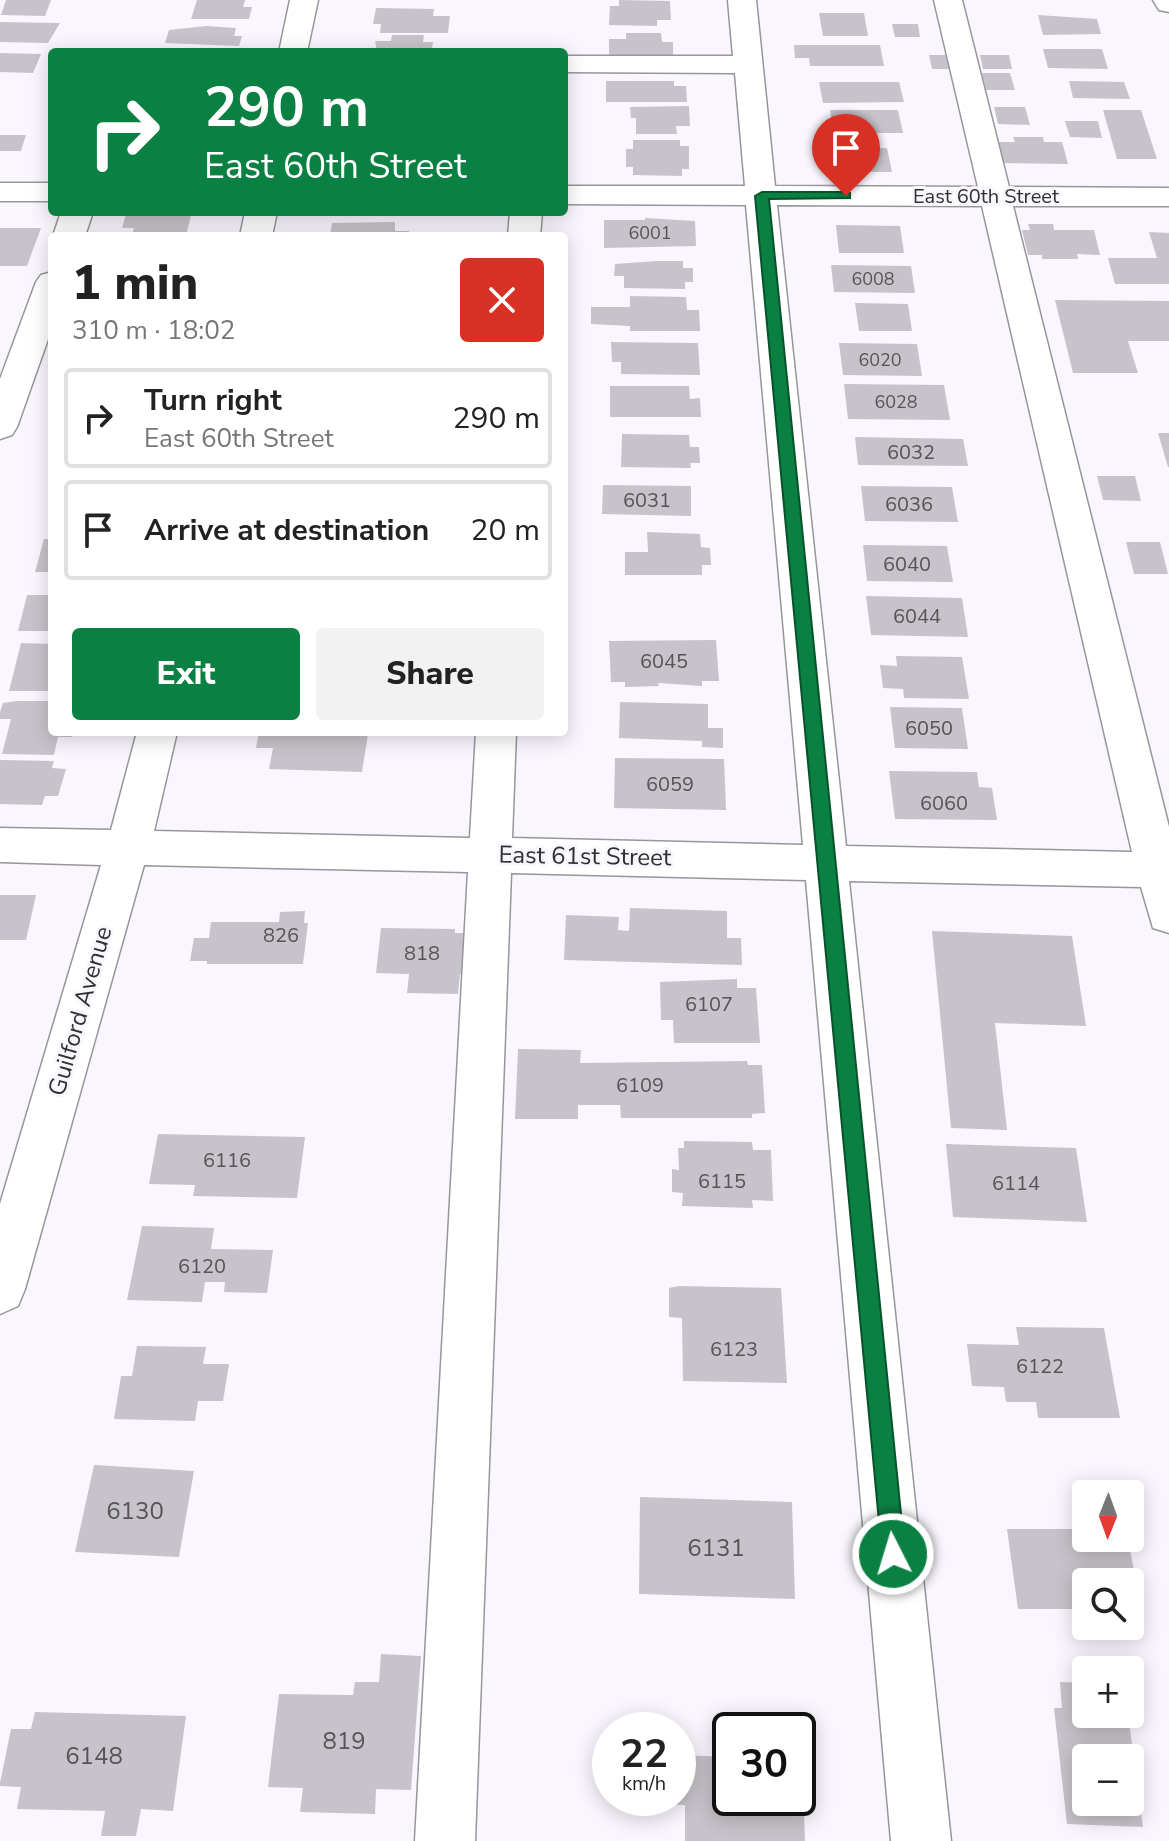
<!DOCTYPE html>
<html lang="en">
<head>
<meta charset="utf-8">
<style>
  :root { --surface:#fff; --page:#f2f2f2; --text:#222; --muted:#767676; --line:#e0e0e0; --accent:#0b8043 }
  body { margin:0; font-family:"Nunito Sans",sans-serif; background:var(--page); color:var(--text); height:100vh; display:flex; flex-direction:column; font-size:30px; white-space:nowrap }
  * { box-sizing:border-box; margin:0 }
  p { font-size:26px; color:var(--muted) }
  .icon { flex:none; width:44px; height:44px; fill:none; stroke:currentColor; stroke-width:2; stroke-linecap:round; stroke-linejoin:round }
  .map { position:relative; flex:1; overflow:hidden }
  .panel { position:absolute; left:48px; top:232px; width:520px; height:504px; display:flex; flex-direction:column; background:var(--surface); border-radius:8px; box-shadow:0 4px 20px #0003 }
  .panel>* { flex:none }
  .hud { position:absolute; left:48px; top:48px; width:520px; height:168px; border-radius:8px; box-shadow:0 4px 20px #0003; background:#0b8043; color:#fff; overflow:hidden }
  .needle { width:52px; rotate:181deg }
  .buttons { position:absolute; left:1072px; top:1480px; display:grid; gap:16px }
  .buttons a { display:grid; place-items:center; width:72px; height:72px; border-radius:8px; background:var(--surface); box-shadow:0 4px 20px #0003; font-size:40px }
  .speed { position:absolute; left:592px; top:1712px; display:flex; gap:16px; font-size:40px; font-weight:700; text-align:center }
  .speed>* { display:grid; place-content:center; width:104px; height:104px; border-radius:50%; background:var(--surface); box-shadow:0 4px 20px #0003; line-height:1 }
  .speed small { font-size:20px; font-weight:400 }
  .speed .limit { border:4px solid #111; border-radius:12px; background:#fff; color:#111 }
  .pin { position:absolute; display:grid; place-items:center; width:68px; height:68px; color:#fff; margin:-82px -34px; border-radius:50% 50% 50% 0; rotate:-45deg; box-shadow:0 0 8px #0007 }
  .pin .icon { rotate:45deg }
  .me { position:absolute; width:88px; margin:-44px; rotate:355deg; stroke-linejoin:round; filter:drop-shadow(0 0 6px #0008) }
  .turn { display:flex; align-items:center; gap:28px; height:168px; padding:0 24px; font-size:36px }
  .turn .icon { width:104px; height:104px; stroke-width:2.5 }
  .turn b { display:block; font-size:56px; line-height:68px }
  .round { display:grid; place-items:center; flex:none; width:84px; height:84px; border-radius:8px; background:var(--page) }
  .headline { display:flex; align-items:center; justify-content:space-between; height:136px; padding:0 24px }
  h1 { font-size:48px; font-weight:800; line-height:60px }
  .primary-button { display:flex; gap:16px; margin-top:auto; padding:16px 24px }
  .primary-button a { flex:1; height:92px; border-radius:8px; background:var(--accent); color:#fff; font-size:32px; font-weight:800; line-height:92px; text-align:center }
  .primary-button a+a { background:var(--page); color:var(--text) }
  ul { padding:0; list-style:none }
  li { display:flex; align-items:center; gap:24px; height:100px; margin:0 16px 12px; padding:0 8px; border:4px solid var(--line); border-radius:8px }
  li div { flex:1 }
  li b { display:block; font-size:30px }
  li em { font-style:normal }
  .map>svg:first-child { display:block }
</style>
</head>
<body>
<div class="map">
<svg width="1169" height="1841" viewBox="0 0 1169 1841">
  <rect width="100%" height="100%" fill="#faf6fe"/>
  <g fill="#c6c3ca" fill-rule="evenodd">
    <path d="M 6,0 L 51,0 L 45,16 L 1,15 Z"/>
    <path d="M 197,0 L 245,0 L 243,7 L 252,7 L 249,19 L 191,19 Z"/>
    <path d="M 619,0 L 670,1 L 671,20 L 657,20 L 657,26 L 609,25 L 610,6 L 619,6 Z"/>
    <path d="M 376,8 L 434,9 L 433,16 L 450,16 L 448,33 L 380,33 L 381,24 L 373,24 Z"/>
    <path d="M 819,13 L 864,13 L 868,36 L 823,36 Z"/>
    <path d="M 1038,15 L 1097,19 L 1101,34 L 1043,35 Z"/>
    <path d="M 0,22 L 60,23 L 48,43 L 0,42 Z"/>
    <path d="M 892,24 L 918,24 L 920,37 L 895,37 Z"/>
    <path d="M 206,26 L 236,28 L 234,36 L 242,36 L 239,46 L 165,43 L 169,30 Z"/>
    <path d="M 626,33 L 661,33 L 662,42 L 673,42 L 673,59 L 609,58 L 609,39 L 626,39 Z"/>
    <path d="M 392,35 L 424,35 L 423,42 L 433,42 L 432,48 L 429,52 L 377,52 L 375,41 L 391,41 Z"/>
    <path d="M 794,45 L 880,45 L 884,66 L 810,66 L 809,58 L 795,58 Z"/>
    <path d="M 1043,49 L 1102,49 L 1108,69 L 1048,68 Z"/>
    <path d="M 0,53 L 41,54 L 33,73 L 0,72 Z"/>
    <path d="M 929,55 L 951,55 L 955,69 L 932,69 Z"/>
    <path d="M 980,55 L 1009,55 L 1012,69 L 983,69 Z"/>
    <path d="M 982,73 L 1010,73 L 1015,90 L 986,90 Z"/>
    <path d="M 606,81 L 674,81 L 674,86 L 686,86 L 687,102 L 606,102 Z"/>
    <path d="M 1069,81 L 1124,82 L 1130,99 L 1073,98 Z"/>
    <path d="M 819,82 L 899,82 L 904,102 L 823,103 Z"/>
    <path d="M 689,106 L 690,126 L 676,126 L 677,134 L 636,134 L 636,118 L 631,118 L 630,107 Z"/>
    <path d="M 994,107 L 1025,107 L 1030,125 L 998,124 Z"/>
    <path d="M 830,110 L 898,110 L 903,133 L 834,133 Z"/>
    <path d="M 1103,110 L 1141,110 L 1157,159 L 1117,159 Z"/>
    <path d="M 1065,121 L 1098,121 L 1102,138 L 1070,137 Z"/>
    <path d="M 0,135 L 26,135 L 21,151 L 0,151 Z"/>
    <path d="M 1013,137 L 1043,137 L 1044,142 L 1062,142 L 1068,164 L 1001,163 L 996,142 L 1015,142 Z"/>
    <path d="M 633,140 L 680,140 L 680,146 L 689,146 L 689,169 L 682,169 L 682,176 L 633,175 L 633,167 L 626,167 L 626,149 L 633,149 Z"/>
    <path d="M 887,148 L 892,172 L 841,172 L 838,149 Z"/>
    <path d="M 126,214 L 191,215 L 186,236 L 132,236 L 134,228 L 122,228 Z"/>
    <path d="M 645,218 L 695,221 L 696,246 L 604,248 L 604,220 L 645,220 Z"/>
    <path d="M 395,222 L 395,231 L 409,231 L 409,236 L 330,236 L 332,223 Z"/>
    <path d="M 1028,224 L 1053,224 L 1054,230 L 1094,230 L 1100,255 L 1077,254 L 1078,259 L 1042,259 L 1042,255 L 1028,255 L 1022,230 L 1030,230 Z"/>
    <path d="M 836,225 L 900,226 L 904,253 L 839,253 Z"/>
    <path d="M 0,228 L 41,228 L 27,266 L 0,266 Z"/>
    <path d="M 1149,232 L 1169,233 L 1169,284 L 1115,284 L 1108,258 L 1157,258 Z"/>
    <path d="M 656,261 L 683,261 L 683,268 L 693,268 L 693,282 L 685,282 L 685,289 L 624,288 L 624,276 L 614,276 L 615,264 Z"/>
    <path d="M 831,265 L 911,266 L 915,293 L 834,292 Z"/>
    <path d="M 630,296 L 686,297 L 687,310 L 699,310 L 700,331 L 630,331 L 630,326 L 591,324 L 591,307 L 630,307 Z"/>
    <path d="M 1055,300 L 1169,301 L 1169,341 L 1128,341 L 1138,373 L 1073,373 Z"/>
    <path d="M 855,303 L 908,304 L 912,331 L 859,331 Z"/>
    <path d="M 611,342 L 698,343 L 700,375 L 621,374 L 621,362 L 612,362 Z"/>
    <path d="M 839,343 L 917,344 L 922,376 L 843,375 Z"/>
    <path d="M 844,384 L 944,385 L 950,420 L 848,419 Z"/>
    <path d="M 610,386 L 689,386 L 690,399 L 700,398 L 701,417 L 610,417 Z"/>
    <path d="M 1158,433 L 1169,433 L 1169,467 L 1168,467 Z"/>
    <path d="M 622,434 L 689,435 L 690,447 L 699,447 L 700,463 L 690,463 L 691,468 L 621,467 Z"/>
    <path d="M 855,437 L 963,439 L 968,466 L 858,465 Z"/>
    <path d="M 1097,476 L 1135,476 L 1141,501 L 1103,500 Z"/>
    <path d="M 603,485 L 691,486 L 691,516 L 602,514 Z"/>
    <path d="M 861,486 L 952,487 L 958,522 L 865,521 Z"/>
    <path d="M 647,532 L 700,534 L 701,547 L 710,548 L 711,565 L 702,565 L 702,575 L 625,575 L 625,552 L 648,552 Z"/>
    <path d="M 44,539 L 52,539 L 52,572 L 35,572 Z"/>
    <path d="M 1126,542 L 1160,542 L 1168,574 L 1134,574 Z"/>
    <path d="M 863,545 L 947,546 L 953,582 L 867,581 Z"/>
    <path d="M 27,595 L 52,595 L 52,631 L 18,631 Z"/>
    <path d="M 866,596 L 962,598 L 968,637 L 871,635 Z"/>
    <path d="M 716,640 L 719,681 L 702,681 L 702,686 L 658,683 L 659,686 L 625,687 L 625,682 L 611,682 L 609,641 Z"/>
    <path d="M 21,643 L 52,644 L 52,691 L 9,691 Z"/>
    <path d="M 896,656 L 962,657 L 969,699 L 904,698 L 903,689 L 883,688 L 880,665 L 897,666 Z"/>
    <path d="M 17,701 L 50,701 L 52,732 L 74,732 L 72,737 L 58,737 L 54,755 L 2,754 L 11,719 L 0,719 L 0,712 L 3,703 Z"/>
    <path d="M 620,702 L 708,704 L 708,728 L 723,728 L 723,748 L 702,747 L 702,741 L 619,738 Z"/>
    <path d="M 890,707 L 962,708 L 968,749 L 895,748 Z"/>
    <path d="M 259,732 L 368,734 L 362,772 L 269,769 L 273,748 L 256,748 Z"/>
    <path d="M 615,758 L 724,759 L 726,810 L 614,808 Z"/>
    <path d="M 0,760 L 54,761 L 52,768 L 66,769 L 58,796 L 45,796 L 42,805 L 0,804 Z"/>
    <path d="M 889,771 L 977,772 L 979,787 L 992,788 L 997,820 L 895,819 Z"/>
    <path d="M 0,895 L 36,895 L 26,940 L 0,940 Z"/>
    <path d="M 630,908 L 727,911 L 727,938 L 741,938 L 742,965 L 564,960 L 566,915 L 619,917 L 618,930 L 629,931 Z"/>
    <path d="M 305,911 L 304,923 L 308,923 L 303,964 L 207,964 L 207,961 L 190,961 L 194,938 L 209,938 L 211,922 L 279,922 L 280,912 Z"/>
    <path d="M 381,928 L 455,929 L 455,933 L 467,933 L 464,974 L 460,974 L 458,994 L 407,993 L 409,974 L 376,973 Z"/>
    <path d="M 932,931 L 1072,936 L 1086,1026 L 995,1023 L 1007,1130 L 951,1128 Z"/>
    <path d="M 737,979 L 737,988 L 756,988 L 760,1043 L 674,1043 L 673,1020 L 661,1020 L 660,982 Z"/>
    <path d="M 518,1049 L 581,1050 L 580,1063 L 747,1061 L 748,1065 L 762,1065 L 765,1113 L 752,1114 L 752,1118 L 621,1118 L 620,1105 L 578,1105 L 578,1119 L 515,1119 Z"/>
    <path d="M 158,1134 L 305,1137 L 297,1198 L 193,1196 L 195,1185 L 149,1184 Z"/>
    <path d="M 684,1141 L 752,1142 L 753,1150 L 771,1150 L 773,1201 L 752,1200 L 753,1208 L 682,1206 L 683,1193 L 672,1192 L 672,1169 L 679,1170 L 678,1148 L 684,1148 Z"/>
    <path d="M 946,1144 L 1076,1148 L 1087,1222 L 953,1217 Z"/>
    <path d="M 142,1226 L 214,1228 L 211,1249 L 273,1250 L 267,1293 L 224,1292 L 225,1282 L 205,1282 L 202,1302 L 127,1300 Z"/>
    <path d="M 679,1286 L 781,1288 L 787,1383 L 683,1381 L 682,1318 L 669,1317 L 669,1288 Z"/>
    <path d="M 1016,1327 L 1104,1328 L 1120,1418 L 1038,1418 L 1036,1402 L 1006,1402 L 1004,1387 L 972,1386 L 967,1344 L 1019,1345 Z"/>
    <path d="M 137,1346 L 206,1347 L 203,1364 L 229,1364 L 223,1401 L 198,1401 L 195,1421 L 114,1419 L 121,1376 L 132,1376 Z"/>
    <path d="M 94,1465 L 194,1471 L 179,1557 L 75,1552 Z"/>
    <path d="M 640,1497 L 792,1502 L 795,1599 L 639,1594 Z"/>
    <path d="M 1007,1529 L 1086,1529 L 1086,1538 L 1128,1538 L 1141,1610 L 1130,1610 L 1130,1582 L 1086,1582 L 1086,1609 L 1018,1609 Z"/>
    <path d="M 381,1654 L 421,1656 L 411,1790 L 376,1789 L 375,1814 L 300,1812 L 303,1788 L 268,1787 L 279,1694 L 353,1695 L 355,1682 L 379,1682 Z"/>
    <path d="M 1060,1682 L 1086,1683 L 1086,1714 L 1128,1714 L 1143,1827 L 1067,1824 L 1054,1708 L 1062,1708 ZM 1086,1758 L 1130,1758 L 1130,1802 L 1086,1802 Z"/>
    <path d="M 35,1712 L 186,1716 L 173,1811 L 141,1809 L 136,1836 L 101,1836 L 105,1811 L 17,1809 L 21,1787 L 0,1786 L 0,1783 L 11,1729 L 31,1729 Z"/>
    <path d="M 678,1755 L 730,1757 L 730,1798 L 798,1798 L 798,1759 L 802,1759 L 805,1841 L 685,1841 L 685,1805 L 671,1805 L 671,1798 L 678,1798 Z"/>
  </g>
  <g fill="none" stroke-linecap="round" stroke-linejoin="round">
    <g stroke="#98959b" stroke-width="3">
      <g id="minor">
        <path d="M 290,0 L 318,0 L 307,52 L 279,52 Z"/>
        <path d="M 728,0 L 756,0 L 775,186 L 978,187 L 934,0 L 962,0 L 1009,187 L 1169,188 L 1169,206 L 1013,206 L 1169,827 L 1169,933 L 1153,928 L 1141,887 L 849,881 L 951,1841 L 891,1841 L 806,880 L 511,873 L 475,1841 L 415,1841 L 468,872 L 144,865 L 25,1289 L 18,1306 L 0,1314 L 0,1204 L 101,865 L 0,862 L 0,828 L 111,830 L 137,732 L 177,732 L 154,831 L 470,838 L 476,732 L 516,732 L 512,838 L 803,845 L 746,205 L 564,204 L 564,186 L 745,186 L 735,73 L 564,72 L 564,56 L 733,56 ZM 777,205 L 982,206 L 1132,852 L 846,846 Z"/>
        <rect x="0" y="183" width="52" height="18"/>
        <path d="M 61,212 L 93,212 L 85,236 L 53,236 Z"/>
        <path d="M 245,212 L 277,212 L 272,236 L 240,236 Z"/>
        <path d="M 510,212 L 542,212 L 540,236 L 508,236 Z"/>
        <path d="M 52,272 L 52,328 L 17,427 L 12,435 L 0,439 L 0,379 L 36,282 L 41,275 Z"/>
      </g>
    </g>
    <g stroke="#98959b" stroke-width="3">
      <path id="major" d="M 1153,0 L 1169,0 L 1169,12 L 1159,10 Z"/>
    </g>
    <use href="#minor" fill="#fff" fill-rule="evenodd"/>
    <use href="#major" fill="#fff" fill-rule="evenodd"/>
  </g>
  <path fill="#0b8043" stroke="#07532c" stroke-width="2" d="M 846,192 L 850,193 L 850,198 L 769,199 L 905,1554 L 902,1563 L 893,1566 L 885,1563 L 882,1554 L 755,196 L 762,192 Z"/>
  <g text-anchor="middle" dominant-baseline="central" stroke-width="6" stroke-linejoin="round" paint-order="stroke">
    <g font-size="18" fill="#565458">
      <text x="650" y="233">6001</text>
      <text x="873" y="279">6008</text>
      <text x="880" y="360">6020</text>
      <text x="896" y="402">6028</text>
    </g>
    <g font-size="20" fill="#302f32" stroke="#faf6fe">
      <text x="986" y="196">East 60th Street</text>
    </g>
    <g font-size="20" fill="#565458">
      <text x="911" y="452">6032</text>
      <text x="647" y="500">6031</text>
      <text x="909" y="504">6036</text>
      <text x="907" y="564">6040</text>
      <text x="917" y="616">6044</text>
      <text x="664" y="661">6045</text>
      <text x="929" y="728">6050</text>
      <text x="670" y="784">6059</text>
      <text x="944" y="803">6060</text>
      <text x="281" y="935">826</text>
      <text x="422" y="953">818</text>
      <text x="709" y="1004">6107</text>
      <text x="640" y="1085">6109</text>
      <text x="227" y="1160">6116</text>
      <text x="722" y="1181">6115</text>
      <text x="1016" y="1183">6114</text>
      <text x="202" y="1266">6120</text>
      <text x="734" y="1349">6123</text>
      <text x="1040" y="1366">6122</text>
    </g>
    <g font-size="24" fill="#302f32" stroke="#faf6fe">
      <text transform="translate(585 856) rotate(1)">East 61st Street</text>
      <text transform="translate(80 1011) rotate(-74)">Guilford Avenue</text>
    </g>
    <g font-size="24" fill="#565458">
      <text x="135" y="1511">6130</text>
      <text x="716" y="1548">6131</text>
      <text x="344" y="1741">819</text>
      <text x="94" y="1756">6148</text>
    </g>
  </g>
</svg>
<div class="buttons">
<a><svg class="needle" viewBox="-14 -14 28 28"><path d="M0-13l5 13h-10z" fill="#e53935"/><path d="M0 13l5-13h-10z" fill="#767676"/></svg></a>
<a><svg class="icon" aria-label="search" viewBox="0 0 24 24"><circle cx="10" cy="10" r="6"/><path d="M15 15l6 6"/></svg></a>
<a>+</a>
<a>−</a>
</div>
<div class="speed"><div>22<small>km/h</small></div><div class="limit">30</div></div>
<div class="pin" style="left:846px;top:196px;background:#d93025"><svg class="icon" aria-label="arrive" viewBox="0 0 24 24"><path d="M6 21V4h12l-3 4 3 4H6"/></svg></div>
<svg class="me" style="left:893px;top:1554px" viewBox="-20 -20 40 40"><circle r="17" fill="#0b8043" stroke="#fff" stroke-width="3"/><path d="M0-11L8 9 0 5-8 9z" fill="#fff"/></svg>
<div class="hud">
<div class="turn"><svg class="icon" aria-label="right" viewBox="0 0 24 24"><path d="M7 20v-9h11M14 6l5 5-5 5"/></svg><div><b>290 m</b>East 60th Street</div></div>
</div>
<section class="panel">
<div class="headline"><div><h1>1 min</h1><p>310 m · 18:02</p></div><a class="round" style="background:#d93025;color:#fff"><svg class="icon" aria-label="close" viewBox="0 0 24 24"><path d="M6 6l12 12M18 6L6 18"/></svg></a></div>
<ul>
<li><svg class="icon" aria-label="right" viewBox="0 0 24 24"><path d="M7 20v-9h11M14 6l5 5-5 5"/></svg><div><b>Turn right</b><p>East 60th Street</p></div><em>290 m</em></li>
<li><svg class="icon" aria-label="arrive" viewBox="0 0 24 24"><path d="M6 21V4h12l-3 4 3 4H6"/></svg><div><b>Arrive at destination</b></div><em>20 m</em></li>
</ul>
<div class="primary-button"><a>Exit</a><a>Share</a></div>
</section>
</div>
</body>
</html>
